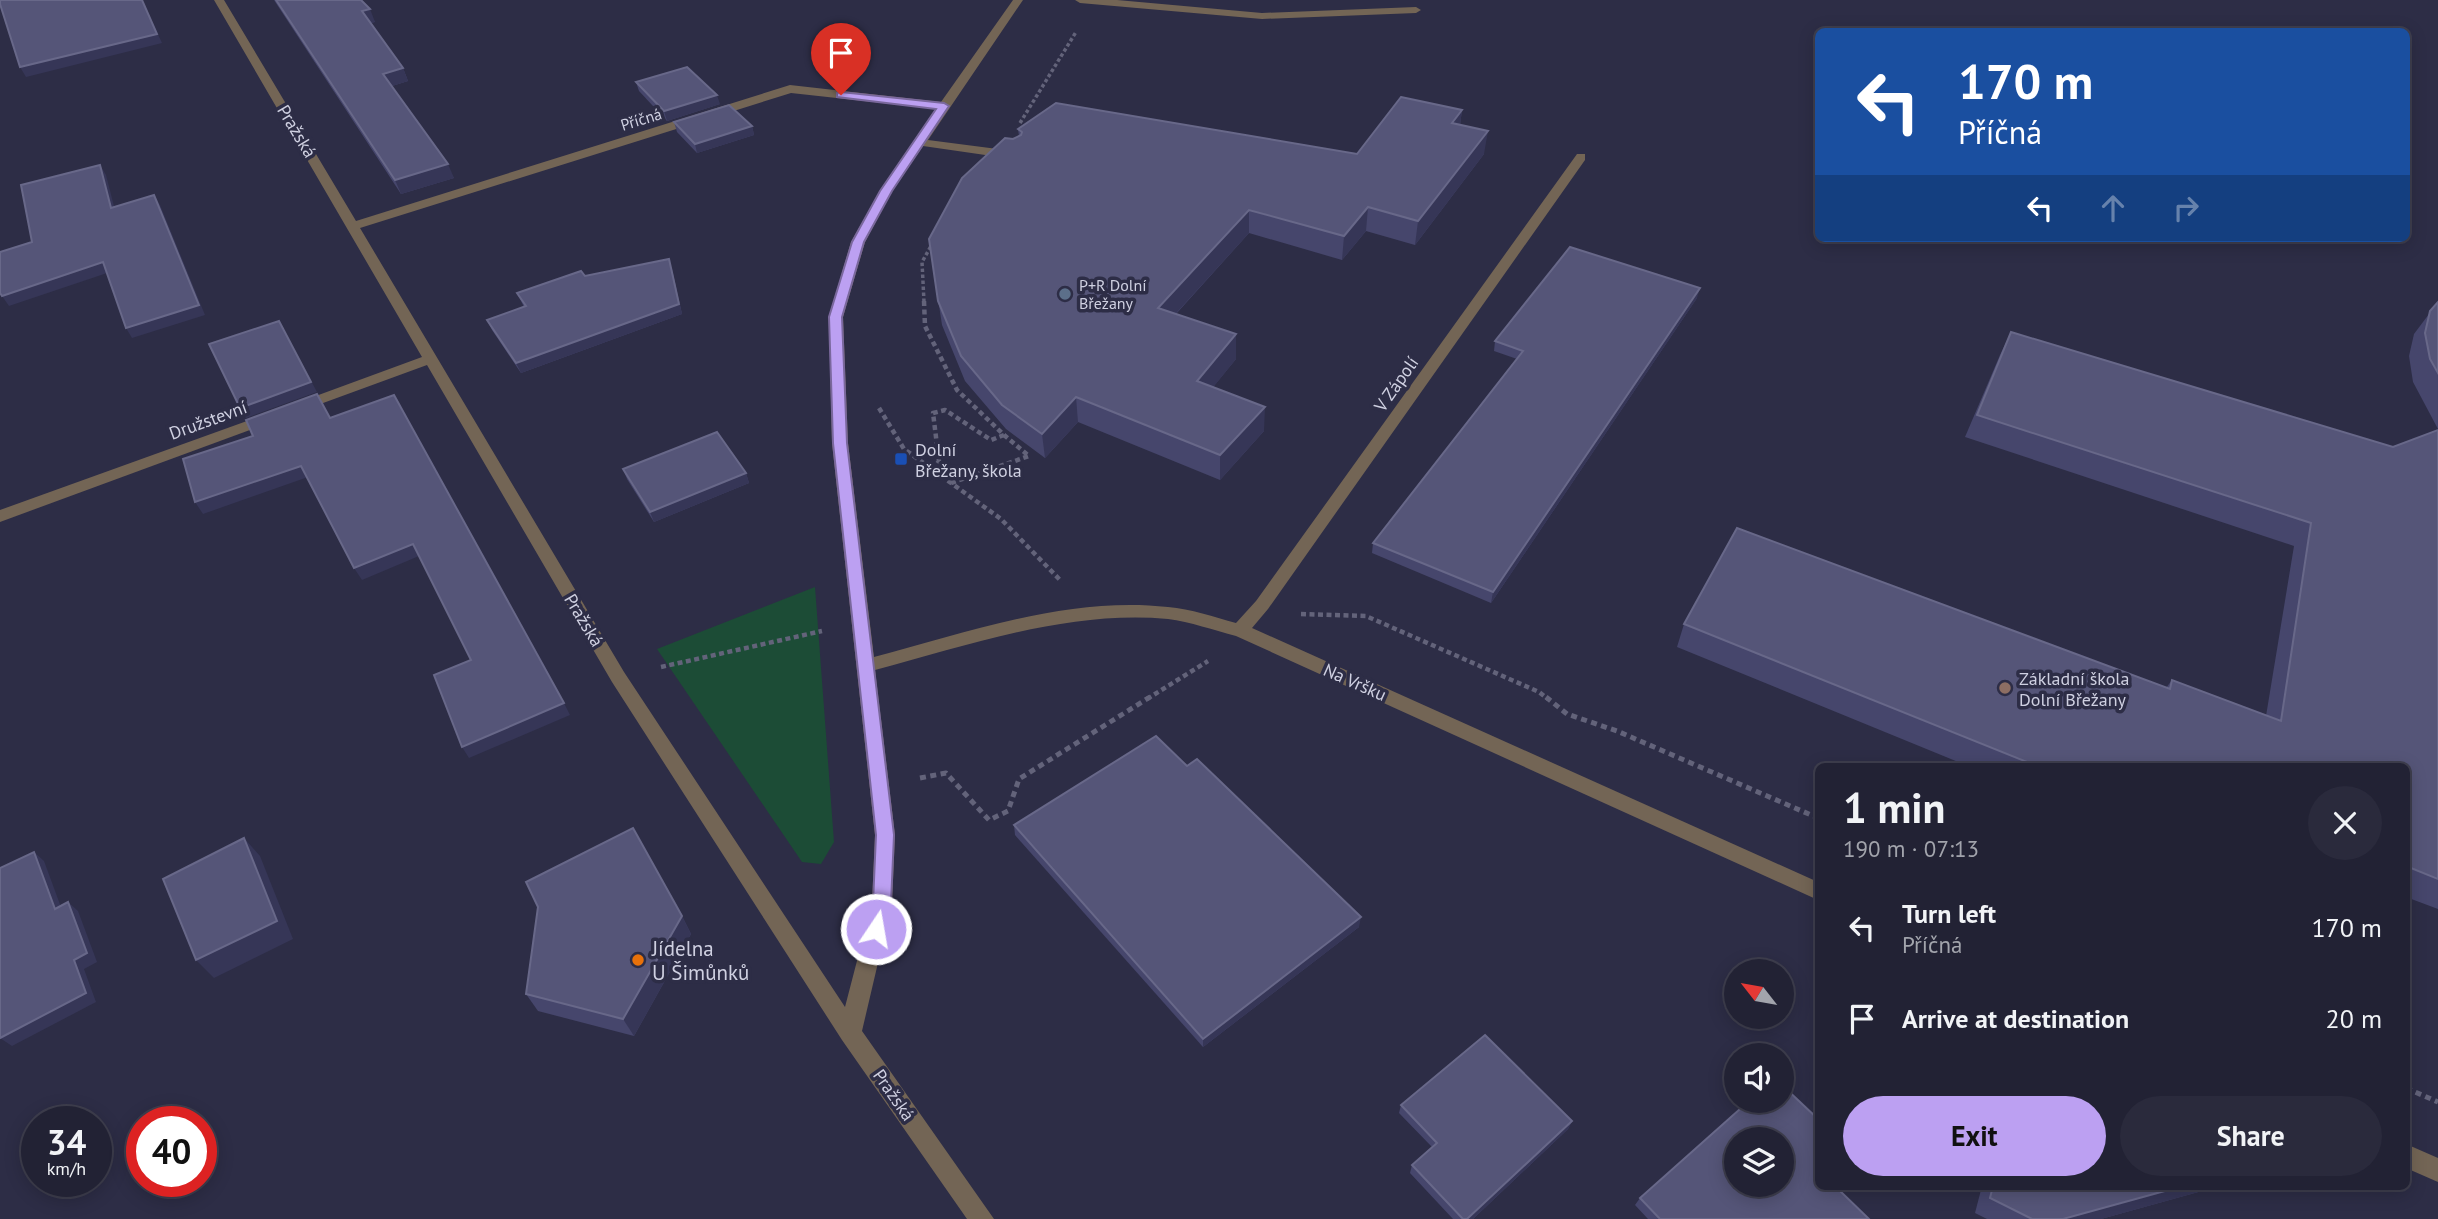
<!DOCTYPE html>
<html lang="en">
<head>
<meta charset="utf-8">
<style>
  :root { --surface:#222234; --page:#2a2a3c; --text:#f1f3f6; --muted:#a2a4ac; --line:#3f3f4f; --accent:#bca0f2 }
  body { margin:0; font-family:"PT Sans",sans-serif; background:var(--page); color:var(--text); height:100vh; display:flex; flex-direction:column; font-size:26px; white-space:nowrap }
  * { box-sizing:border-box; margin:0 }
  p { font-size:23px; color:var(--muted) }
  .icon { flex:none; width:38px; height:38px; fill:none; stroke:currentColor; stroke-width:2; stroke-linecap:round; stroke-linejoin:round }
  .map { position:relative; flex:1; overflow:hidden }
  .drawer { position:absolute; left:1815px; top:763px; width:595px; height:427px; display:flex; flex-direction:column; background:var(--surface); border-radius:10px; box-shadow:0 4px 18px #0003,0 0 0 2px var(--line) }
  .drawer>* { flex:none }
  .banner { position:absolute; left:1815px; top:28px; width:595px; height:214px; border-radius:10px; box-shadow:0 4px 18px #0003,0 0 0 2px var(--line); background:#1a4fa0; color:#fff; overflow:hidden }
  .needle { width:46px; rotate:301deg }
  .fabs { position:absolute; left:1724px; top:959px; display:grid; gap:14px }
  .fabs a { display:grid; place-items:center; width:70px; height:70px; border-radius:50%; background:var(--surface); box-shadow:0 4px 18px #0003,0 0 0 2px var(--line); font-size:35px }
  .speed { position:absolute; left:21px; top:1106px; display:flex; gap:14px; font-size:35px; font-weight:700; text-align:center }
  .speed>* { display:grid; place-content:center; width:91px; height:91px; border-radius:50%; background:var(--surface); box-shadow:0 4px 18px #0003,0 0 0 2px var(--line); line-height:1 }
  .speed small { font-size:18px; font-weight:400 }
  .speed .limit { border:10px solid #d22; background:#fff; color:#111 }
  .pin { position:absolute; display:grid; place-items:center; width:60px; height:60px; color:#fff; margin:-72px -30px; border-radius:50% 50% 50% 0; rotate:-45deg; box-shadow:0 0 7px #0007 }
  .pin .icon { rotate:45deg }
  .me { position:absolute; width:77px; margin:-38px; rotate:12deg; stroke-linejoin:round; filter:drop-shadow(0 0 5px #0008) }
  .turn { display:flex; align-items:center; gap:24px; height:147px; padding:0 28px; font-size:32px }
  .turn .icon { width:91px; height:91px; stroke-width:2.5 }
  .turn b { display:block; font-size:49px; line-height:60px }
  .lanes { display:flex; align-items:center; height:66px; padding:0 28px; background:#0003; justify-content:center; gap:35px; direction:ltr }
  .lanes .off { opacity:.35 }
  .round { display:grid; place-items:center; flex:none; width:74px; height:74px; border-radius:37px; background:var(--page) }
  .overview { display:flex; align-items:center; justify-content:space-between; height:119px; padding:0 28px }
  h1 { font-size:42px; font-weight:700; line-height:52px }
  .primary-button { display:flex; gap:14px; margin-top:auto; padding:14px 28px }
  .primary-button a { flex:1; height:80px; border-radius:42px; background:var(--accent); color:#111; font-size:28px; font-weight:700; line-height:80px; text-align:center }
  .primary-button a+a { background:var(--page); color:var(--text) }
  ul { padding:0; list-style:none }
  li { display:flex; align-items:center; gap:21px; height:91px; padding:0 28px }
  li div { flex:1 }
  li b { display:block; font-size:26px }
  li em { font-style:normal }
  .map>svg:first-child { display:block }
</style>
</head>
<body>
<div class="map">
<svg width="2438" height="1219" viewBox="0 0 2438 1219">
  <rect width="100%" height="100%" fill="#2d2d46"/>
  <path fill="#1c4c36" d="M 815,587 L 834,842 L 821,864 L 802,862 L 657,649 Z"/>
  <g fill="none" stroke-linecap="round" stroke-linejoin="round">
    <g stroke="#63637a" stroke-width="3.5" stroke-dasharray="3.5 2.5" stroke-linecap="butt">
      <path d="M 1020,123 L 1076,32"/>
      <path d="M 924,302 L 922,262 L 931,246"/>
    </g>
    <g stroke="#63637a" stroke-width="4.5" stroke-dasharray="5 3.5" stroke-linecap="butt">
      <path d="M 924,301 L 925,326 L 957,390 L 1004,435 L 991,440 L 945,410 L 933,413 L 939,461 L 933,470"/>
      <path d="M 879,408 L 904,449 L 1001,519 L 1061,581"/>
      <path d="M 951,483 L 1029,456 L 1004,435"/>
      <path d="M 1301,614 L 1366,616 L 1539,692 L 1548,699"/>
      <path d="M 661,667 L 822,631"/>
      <path d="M 1147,699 L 1208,661"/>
    </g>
    <g stroke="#63637a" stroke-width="5" stroke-dasharray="6 4.5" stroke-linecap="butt">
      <path d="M 1546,697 L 1567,714 L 1617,731 L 1818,818"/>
      <path d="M 920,778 L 946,773 L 989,820 L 1008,811 L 1019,779 L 1150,697"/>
      <path d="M 2406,1088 L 2438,1102"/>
    </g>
    <g fill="#736555" fill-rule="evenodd">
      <path d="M 214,0 L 224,0 L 356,221 L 790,85 L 941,102 L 1013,0 L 1023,0 L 928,140 L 1013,151 L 1019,155 L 1013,159 L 923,146 L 892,191 L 865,242 L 843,317 L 848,443 L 874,657 C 969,632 1068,596 1168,607 C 1191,609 1214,617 1236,623 L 1256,601 L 1577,154 L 1585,154 L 1585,160 L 1268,609 L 1252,628 L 1818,882 L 1818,900 L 1236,636 C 1214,630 1190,622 1168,619 C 1068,610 970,645 875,670 L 895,835 L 892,903 L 862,1031 L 994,1219 L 967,1219 L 842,1040 L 612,682 L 427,365 L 304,410 L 299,412 L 291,407 L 294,404 L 422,357 ZM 791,93 L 937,109 L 880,191 L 851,242 L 829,317 L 832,443 L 875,835 L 872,903 L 845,1007 L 624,672 L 360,228 Z"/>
      <path d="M 1075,0 L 1117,0 L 1262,13 L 1416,7 L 1421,10 L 1416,13 L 1262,19 L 1080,3 Z"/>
      <path d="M 269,413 L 277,418 L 274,421 L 0,522 L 0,510 Z"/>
      <path d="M 2406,1144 L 2438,1158 L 2438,1182 L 2406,1168 Z"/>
    </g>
  </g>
  <g fill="#46466c">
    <path d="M 274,0 L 361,0 L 375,22 L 370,23 L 403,68 L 408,81 L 392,86 L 454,178 L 401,194 Z"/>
    <path d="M 636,82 L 720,104 L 667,121 L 639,91 Z"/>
    <path d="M 1462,110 L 1460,125 L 1484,154 L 1415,245 L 1366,231 L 1342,260 L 1249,233 L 1176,314 L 1236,334 L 1236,359 L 1213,387 L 1264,431 L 1220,480 L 1078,422 L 1045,458 L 1006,429 L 965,381 L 942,325 L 929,239 L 1013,139 L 1019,136 L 1018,129 L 1357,154 Z"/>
    <path d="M 674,122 L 752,126 L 754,135 L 697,153 L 677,132 Z"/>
    <path d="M 672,269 L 682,314 L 521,373 L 492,330 L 487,320 L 524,307 L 517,293 L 585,276 Z"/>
    <path d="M 1697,298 L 1491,603 L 1372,553 L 1373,543 L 1517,359 L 1494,351 L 1495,341 Z"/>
    <path d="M 2438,302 L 2438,429 L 2413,382 L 2409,356 L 2414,334 Z"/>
    <path d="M 2011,332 L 2393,447 L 2438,430 L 2438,909 L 2406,897 L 2406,766 L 1968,766 L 1677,647 L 1684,624 L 2166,688 L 2172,680 L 2266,716 L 2294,546 L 1965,437 L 2000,355 Z"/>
    <path d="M 623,469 L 746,473 L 749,483 L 654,522 L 627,479 Z"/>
    <path d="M 1187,766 L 1359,927 L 1203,1047 L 1015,835 L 1014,825 Z"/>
    <path d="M 538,907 L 682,916 L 691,934 L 634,1036 L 538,1011 L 526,994 Z"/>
    <path d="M 1401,1105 L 1572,1121 L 1568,1129 L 1473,1219 L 1453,1219 L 1410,1173 L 1412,1165 L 1432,1147 L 1399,1113 Z"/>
    <path d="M 1818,1186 L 1840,1186 L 1838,1189 L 1869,1219 L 1648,1219 L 1635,1205 L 1640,1198 Z"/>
    <path d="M 1982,1186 L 2220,1186 L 2101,1219 L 1987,1219 L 1975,1213 Z"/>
  </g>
  <g fill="#363657">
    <path d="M 142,0 L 162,43 L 26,77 L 20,67 Z"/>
    <path d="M 370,9 L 375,22 L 367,24 L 362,11 Z"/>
    <path d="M 403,68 L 408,81 L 389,87 L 383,74 Z"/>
    <path d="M 717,95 L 720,104 L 667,121 L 664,111 Z"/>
    <path d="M 1462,110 L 1459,133 L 1452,123 Z"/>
    <path d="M 752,126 L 754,135 L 697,153 L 695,144 Z"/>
    <path d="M 1488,131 L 1484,154 L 1415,245 L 1418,221 Z"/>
    <path d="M 448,164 L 454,178 L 401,194 L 395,180 Z"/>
    <path d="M 100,165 L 106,175 L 117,218 L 111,208 Z"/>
    <path d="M 154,195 L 160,205 L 205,315 L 132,338 L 126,328 Z"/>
    <path d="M 1368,207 L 1366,231 L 1342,260 L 1344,236 Z"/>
    <path d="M 1249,210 L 1249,233 L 1159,332 L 1158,308 Z"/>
    <path d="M 669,259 L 682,314 L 521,373 L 516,363 Z"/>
    <path d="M 103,262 L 110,272 L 9,306 L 2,296 Z"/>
    <path d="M 1700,288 L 1697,298 L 1491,603 L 1493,592 Z"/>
    <path d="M 279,321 L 317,392 L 246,418 L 240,408 Z"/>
    <path d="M 1236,334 L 1236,359 L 1198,406 L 1197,381 Z"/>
    <path d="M 1076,397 L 1078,422 L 1045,458 L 1042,434 Z"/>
    <path d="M 1265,407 L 1264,431 L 1220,480 L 1220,455 Z"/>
    <path d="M 301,466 L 308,477 L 203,514 L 195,502 Z"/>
    <path d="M 746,473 L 749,483 L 654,522 L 650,512 Z"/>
    <path d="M 413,544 L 419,556 L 362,580 L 354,568 Z"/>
    <path d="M 564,703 L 570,715 L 469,758 L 462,747 Z"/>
    <path d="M 244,838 L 260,856 L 293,939 L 214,978 L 196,960 Z"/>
    <path d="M 34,852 L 44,861 L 65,918 L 55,909 Z"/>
    <path d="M 68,902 L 78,911 L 97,962 L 84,969 L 96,1002 L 12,1046 L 0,1038 Z"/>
    <path d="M 682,916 L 691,934 L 634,1036 L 623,1019 Z"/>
    <path d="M 1361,917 L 1359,927 L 1203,1047 L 1203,1039 Z"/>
    <path d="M 1572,1121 L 1568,1129 L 1473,1219 L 1467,1219 Z"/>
    <path d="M 2183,1186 L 2220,1186 L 2101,1219 L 2063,1219 Z"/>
  </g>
  <g fill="#555578" stroke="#686889" stroke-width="2" fill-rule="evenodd">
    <path d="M 0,0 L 142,0 L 157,34 L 20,67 L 0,4 Z"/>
    <path d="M 276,0 L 361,0 L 370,9 L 362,11 L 403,68 L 383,74 L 448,164 L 395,180 Z"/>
    <path d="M 687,67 L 717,95 L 664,111 L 636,82 Z"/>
    <path d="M 1401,97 L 1462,110 L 1452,123 L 1488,131 L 1418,221 L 1368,207 L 1344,236 L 1249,210 L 1158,308 L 1236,334 L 1197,381 L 1265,407 L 1220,455 L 1076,397 L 1042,434 L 1002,405 L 961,356 L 938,301 L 929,239 L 962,178 L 1005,138 L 1013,139 L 1021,135 L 1022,132 L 1018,129 L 1056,103 L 1357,154 Z"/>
    <path d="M 729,105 L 752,126 L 695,144 L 674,122 Z"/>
    <path d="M 100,165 L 111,208 L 154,195 L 199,305 L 126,328 L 103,262 L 2,296 L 0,293 L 0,252 L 32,242 L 21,185 Z"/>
    <path d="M 1570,247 L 1700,288 L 1493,592 L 1373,543 L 1523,351 L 1495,341 Z"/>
    <path d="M 669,259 L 679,304 L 516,363 L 487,320 L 526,306 L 517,293 L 581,271 L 585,276 Z"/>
    <path d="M 2438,302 L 2438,373 L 2430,359 L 2425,333 L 2430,311 Z"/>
    <path d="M 279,321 L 311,382 L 240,408 L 209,344 Z"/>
    <path d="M 2011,332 L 2393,447 L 2438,430 L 2438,879 L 2406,866 L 2406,766 L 2037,766 L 1684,624 L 1737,528 L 2170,689 L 2172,680 L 2281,721 L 2311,523 L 1977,415 Z"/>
    <path d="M 317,394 L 330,418 L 394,395 L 564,703 L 462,747 L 434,675 L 471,660 L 413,544 L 354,568 L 301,466 L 195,502 L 183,459 L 253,436 L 246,420 Z"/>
    <path d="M 717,432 L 746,473 L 650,512 L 623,469 Z"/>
    <path d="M 1156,736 L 1187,766 L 1197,759 L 1361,917 L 1203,1039 L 1014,825 Z"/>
    <path d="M 633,828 L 682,916 L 623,1019 L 526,994 L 538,907 L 526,882 Z"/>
    <path d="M 244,838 L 277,921 L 196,960 L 163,879 Z"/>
    <path d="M 34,852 L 55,909 L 68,902 L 87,953 L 74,960 L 86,993 L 0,1038 L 0,868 Z"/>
    <path d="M 1485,1035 L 1572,1121 L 1467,1219 L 1463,1219 L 1412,1165 L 1437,1143 L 1401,1105 Z"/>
    <path d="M 1782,1085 L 1818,1119 L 1818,1186 L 1838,1186 L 1837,1188 L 1869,1219 L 1660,1219 L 1640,1198 L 1749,1101 L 1782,1101 ZM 1736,1139 L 1782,1139 L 1782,1185 L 1736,1185 Z"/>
    <path d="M 1993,1186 L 2183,1186 L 2063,1219 L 2032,1219 L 1990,1198 Z"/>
  </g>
  <path fill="#bca0f2" stroke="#7a689d" stroke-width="2" d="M 841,92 L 944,103 L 949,106 L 892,191 L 864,242 L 842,317 L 847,443 L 894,835 L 891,903 L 882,935 L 876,938 L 869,935 L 866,929 L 873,903 L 876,835 L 833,443 L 829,317 L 852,242 L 880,191 L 936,109 L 837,97 L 837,93 Z"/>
  <circle fill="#5c6f8a" stroke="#2d2d46" stroke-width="2.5" cx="1065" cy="294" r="7"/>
  <rect fill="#1a4fb4" stroke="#2d2d46" stroke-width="2.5" x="894" y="452" width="14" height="14" rx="3.5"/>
  <circle fill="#8d6e63" stroke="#2d2d46" stroke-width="2.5" cx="2005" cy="688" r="7"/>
  <circle fill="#e8710a" stroke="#2d2d46" stroke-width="2.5" cx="638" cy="960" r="7"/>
  <g text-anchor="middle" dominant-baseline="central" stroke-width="7" stroke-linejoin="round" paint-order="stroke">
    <g font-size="16" fill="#cfd0e1" stroke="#2d2d46">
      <text transform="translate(641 119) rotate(-17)">Příčná</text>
    </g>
    <g font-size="16" fill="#cfd0e1" stroke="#2d2d46" text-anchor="start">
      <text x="1079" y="285">P+R Dolní<tspan x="1079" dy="18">Břežany</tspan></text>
    </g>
    <g font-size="18" fill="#cfd0e1" stroke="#2d2d46">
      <text transform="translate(297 131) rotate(59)">Pražská</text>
      <text transform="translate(1396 384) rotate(-55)">V Zápolí</text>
      <text transform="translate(208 420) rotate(-20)">Družstevní</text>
      <text transform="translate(584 620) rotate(59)">Pražská</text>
      <text transform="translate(1355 682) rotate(24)">Na Vršku</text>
      <text transform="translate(894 1095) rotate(55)">Pražská</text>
    </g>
    <g font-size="18" fill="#cfd0e1" stroke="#2d2d46" text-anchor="start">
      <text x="915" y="449">Dolní<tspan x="915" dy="21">Břežany, škola</tspan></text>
      <text x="2019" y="678">Základní škola<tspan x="2019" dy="21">Dolní Břežany</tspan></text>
    </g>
    <g font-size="21" fill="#cfd0e1" stroke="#2d2d46" text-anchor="start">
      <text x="652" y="948">Jídelna<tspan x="652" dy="24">U Šimůnků</tspan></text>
    </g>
  </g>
</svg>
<div class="fabs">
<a><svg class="needle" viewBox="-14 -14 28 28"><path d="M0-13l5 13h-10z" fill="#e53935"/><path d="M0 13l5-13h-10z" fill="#a2a4ac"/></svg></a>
<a><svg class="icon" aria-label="sound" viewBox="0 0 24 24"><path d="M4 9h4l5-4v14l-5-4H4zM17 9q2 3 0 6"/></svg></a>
<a><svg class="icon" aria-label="layers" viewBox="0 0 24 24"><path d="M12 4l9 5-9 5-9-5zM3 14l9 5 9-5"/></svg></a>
</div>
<div class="speed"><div>34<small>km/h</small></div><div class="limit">40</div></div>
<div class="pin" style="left:841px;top:95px;background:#d93025"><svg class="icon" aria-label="arrive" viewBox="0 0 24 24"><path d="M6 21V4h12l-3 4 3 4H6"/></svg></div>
<svg class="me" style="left:876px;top:929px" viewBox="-20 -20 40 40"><circle r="17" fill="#bca0f2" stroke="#fff" stroke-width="3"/><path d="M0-11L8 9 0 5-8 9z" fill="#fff"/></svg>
<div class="banner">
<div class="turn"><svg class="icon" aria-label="left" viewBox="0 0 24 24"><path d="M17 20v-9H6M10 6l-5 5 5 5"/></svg><div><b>170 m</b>Příčná</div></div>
<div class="lanes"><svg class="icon" aria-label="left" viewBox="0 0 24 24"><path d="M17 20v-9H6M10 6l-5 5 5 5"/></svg><svg class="icon off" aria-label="ahead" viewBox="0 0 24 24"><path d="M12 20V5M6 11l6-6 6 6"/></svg><svg class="icon off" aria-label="right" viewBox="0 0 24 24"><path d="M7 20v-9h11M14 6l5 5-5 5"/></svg></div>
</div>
<section class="drawer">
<div class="overview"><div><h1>1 min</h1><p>190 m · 07:13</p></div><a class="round"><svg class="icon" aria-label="close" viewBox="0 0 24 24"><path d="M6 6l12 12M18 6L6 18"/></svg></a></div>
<ul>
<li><svg class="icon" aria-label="left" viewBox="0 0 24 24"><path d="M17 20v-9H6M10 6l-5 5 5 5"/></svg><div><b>Turn left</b><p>Příčná</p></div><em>170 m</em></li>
<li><svg class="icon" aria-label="arrive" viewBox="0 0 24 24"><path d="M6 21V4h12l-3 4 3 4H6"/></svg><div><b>Arrive at destination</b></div><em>20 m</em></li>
</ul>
<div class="primary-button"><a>Exit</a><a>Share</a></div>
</section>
</div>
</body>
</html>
